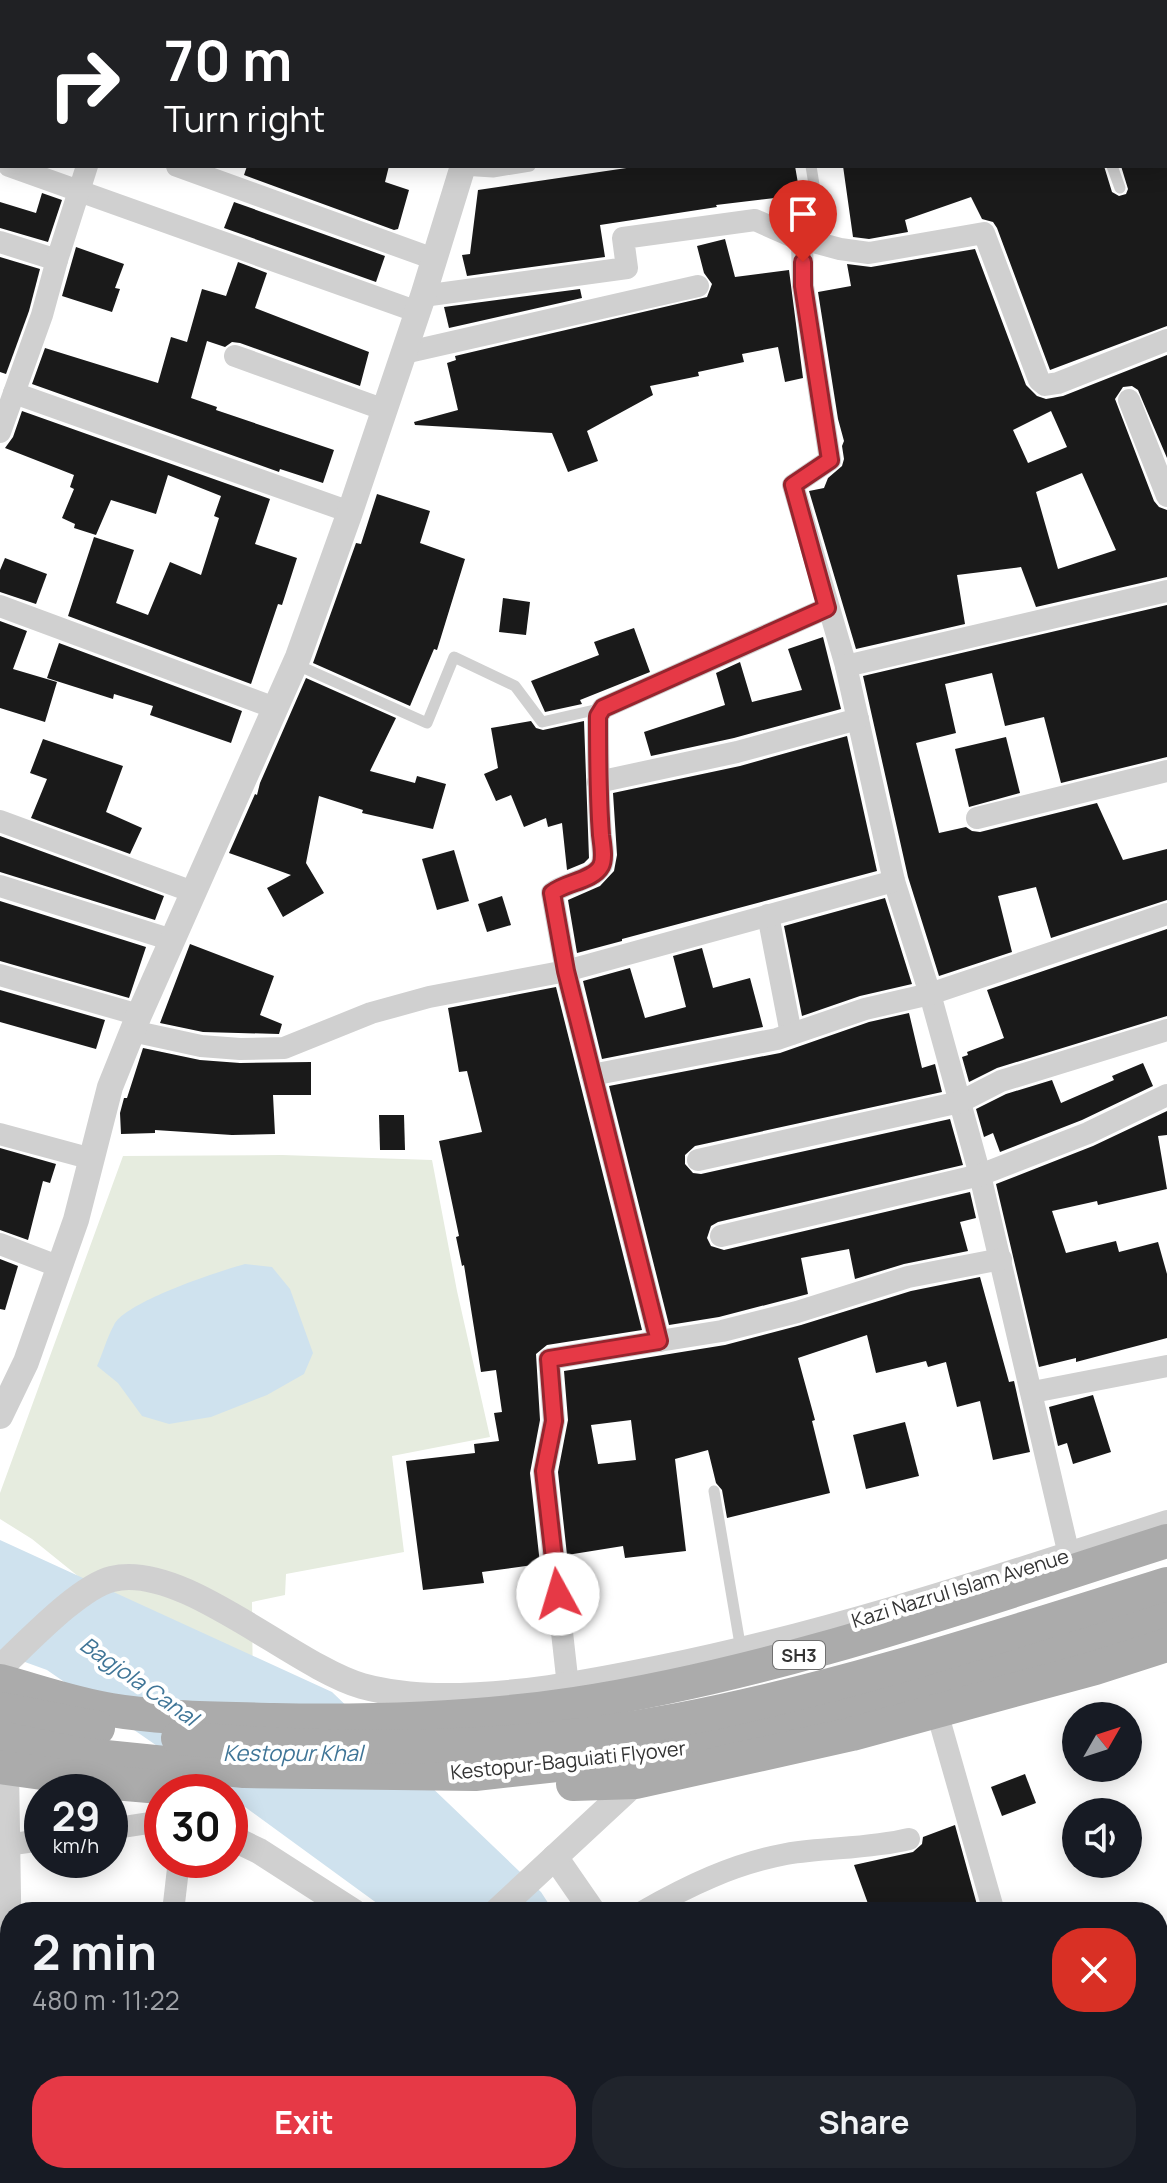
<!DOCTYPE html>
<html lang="en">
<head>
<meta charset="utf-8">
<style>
  :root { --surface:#171b24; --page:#20242c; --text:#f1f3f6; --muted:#9ea1a6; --accent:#e63946 }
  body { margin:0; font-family:Manrope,sans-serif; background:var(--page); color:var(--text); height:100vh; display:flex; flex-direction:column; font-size:30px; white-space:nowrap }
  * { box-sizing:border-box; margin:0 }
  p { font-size:26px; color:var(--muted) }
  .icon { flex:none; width:44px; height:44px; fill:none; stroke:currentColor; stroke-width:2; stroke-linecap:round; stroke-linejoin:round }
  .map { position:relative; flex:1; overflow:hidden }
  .drawer { position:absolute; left:0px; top:1902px; width:1168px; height:282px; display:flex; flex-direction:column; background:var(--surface); border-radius:32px 32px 0 0; box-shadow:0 4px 20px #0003 }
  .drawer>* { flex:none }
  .guide { position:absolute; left:0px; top:0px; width:1168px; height:168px; box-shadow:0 4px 20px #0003; background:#202124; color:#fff; overflow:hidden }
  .needle { width:52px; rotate:51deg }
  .controls { position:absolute; left:1062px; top:1702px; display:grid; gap:16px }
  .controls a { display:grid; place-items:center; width:80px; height:80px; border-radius:50%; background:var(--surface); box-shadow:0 4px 20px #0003; font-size:40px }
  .speed { position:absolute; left:24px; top:1774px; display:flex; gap:16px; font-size:40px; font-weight:700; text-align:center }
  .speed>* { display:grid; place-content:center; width:104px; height:104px; border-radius:50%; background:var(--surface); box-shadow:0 4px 20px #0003; line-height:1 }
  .speed small { font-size:20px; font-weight:400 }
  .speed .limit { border:12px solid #d22; background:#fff; color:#111 }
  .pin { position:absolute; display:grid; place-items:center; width:68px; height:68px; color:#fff; margin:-82px -34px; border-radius:50% 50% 50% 0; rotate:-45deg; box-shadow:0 0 8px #0007 }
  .pin .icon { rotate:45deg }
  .me { position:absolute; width:88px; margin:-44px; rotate:354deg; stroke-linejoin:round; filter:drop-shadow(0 0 6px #0008) }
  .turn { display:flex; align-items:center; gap:28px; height:168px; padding:0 32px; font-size:36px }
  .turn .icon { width:104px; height:104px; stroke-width:2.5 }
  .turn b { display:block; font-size:56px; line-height:68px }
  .round { display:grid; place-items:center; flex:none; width:84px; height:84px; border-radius:32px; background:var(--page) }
  .summary { display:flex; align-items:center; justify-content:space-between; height:136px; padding:0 32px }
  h1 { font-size:48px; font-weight:700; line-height:60px }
  .primary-button { display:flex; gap:16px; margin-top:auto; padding:16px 32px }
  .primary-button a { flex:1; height:92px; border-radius:32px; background:var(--accent); color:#fff; font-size:32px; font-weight:700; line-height:92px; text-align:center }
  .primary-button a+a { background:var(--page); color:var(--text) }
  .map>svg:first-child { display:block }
</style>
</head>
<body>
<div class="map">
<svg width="1167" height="2183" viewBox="0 0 1167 2183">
  <rect width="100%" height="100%" fill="#fff"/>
  <path fill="#e6ecdf" d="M 282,1155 L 432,1160 L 457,1291 L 490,1437 L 392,1456 L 404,1552 L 286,1574 L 285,1595 L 252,1602 L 253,1704 L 125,1614 L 32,1539 L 0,1519 L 0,1493 L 123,1156 Z"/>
  <g fill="#cfe2ee">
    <path d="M 245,1264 L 272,1267 L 290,1289 L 313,1353 L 304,1374 L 267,1395 L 211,1417 L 169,1424 L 142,1416 L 118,1383 L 97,1366 C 103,1353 107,1337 114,1325 C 125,1302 219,1271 245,1264 Z"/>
    <path d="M 0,1540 L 332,1692 L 541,1892 L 554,1912 L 389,1912 L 230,1796 L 230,1792 L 224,1792 L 47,1670 L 0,1653 Z"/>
    <path d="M 623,2174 L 713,2174 L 718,2183 L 629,2183 Z"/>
  </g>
  <g fill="#1a1a1a" fill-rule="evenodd">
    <path d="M 247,166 L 389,166 L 385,182 L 409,190 L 398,229 L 394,230 L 244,175 Z"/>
    <path d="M 640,166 L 795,166 L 800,195 L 716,205 L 717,207 L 600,225 L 605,257 L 467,276 L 462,255 L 470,254 L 478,190 Z"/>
    <path d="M 843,166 L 1104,166 L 1112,192 L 1119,196 L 1126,194 L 1128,189 L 1121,166 L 1167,166 L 1167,326 L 1050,370 L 997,228 L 993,222 L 982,219 L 971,197 L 905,220 L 908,232 L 869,239 L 853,237 Z"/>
    <path d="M 42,193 L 62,200 L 48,242 L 0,228 L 0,202 L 36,213 Z"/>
    <path d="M 234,202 L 385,256 L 376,282 L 224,228 Z"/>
    <path d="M 725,239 L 735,277 L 789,270 L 803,378 L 785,382 L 778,347 L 742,354 L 744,362 L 698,372 L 699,376 L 650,386 L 653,395 L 587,431 L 598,461 L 568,472 L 552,433 L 415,425 L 414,422 L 458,410 L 447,363 L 456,360 L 455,356 L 707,297 L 712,284 L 704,273 L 697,246 Z"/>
    <path d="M 76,247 L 124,264 L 115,288 L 120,289 L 112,312 L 62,296 Z"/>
    <path d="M 975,249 L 1026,385 L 1037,396 L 1046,399 L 1063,396 L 1167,355 L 1167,458 L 1138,390 L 1132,386 L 1123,387 L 1115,399 L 1154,501 L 1159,507 L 1167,510 L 1167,577 L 1036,607 L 1021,567 L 957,575 L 965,624 L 856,649 L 809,491 L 824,488 L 828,478 L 842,466 L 844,459 L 842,446 L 844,441 L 838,419 L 818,292 L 851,286 L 847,264 L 871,267 ZM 1051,411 L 1067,447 L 1028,463 L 1013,430 ZM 1082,473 L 1116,550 L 1058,569 L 1036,492 Z"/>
    <path d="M 0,257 L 40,269 L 29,311 L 6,374 L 0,372 Z"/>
    <path d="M 238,262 L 267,273 L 255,308 L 369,352 L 360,386 L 240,343 L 232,342 L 225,347 L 207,341 L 191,398 L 217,407 L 216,410 L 334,450 L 323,483 L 280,469 L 279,472 L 32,384 L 45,348 L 158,383 L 171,337 L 187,342 L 202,289 L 226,296 Z"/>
    <path d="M 580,289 L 582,298 L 449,328 L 444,307 Z"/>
    <path d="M 22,411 L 270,499 L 255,544 L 297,558 L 282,605 L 278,604 L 251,684 L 68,616 L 94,537 L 134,550 L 116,603 L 148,615 L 170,562 L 201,575 L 219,518 L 214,516 L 221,496 L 168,475 L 156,514 L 111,500 L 96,535 L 74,528 L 75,524 L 62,518 L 74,489 L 70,487 L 74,475 L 5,448 L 13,437 Z"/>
    <path d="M 377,494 L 430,511 L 420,543 L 465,559 L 437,650 L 434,649 L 410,706 L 313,663 L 356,543 L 361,544 Z"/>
    <path d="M 5,558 L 47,574 L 36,604 L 0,592 L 0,570 Z"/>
    <path d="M 503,598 L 530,602 L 526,635 L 499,632 Z"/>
    <path d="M 1167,605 L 1167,757 L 1061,783 L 1044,717 L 1005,726 L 992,673 L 945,684 L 956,733 L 916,743 L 939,833 L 966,827 L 972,831 L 980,832 L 1097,803 L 1123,860 L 1167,849 L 1167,900 L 1051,938 L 1036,887 L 998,896 L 1012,952 L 939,976 L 908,877 L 863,676 Z"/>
    <path d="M 0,621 L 27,631 L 13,669 L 57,682 L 45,722 L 0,708 Z"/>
    <path d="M 634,628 L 650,672 L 580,700 L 582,704 L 545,712 L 531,681 L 599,655 L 594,642 Z"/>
    <path d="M 823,637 L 841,709 L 734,738 L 651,756 L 644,732 L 725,705 L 716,673 L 740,662 L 752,702 L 802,690 L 788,649 Z"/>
    <path d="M 59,643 L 242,711 L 231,743 L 150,715 L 153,706 L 114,694 L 113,699 L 47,678 Z"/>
    <path d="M 306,678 L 396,718 L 370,771 L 415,783 L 417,776 L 446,784 L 433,829 L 362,813 L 363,810 L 319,796 L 306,863 L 324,893 L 283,917 L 267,888 L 291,875 L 229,853 L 255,794 L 257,795 L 260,783 Z"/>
    <path d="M 531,721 L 536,728 L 543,730 L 584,721 L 589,858 L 584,863 L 567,870 L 562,823 L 548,827 L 546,818 L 524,827 L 511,795 L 496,801 L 484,774 L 498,768 L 491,728 Z"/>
    <path d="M 847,736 L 877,871 L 622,939 L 622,941 L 577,953 L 568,900 L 600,886 L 614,871 L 617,855 L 613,793 L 740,766 Z"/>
    <path d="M 1006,737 L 1020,793 L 969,807 L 955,749 Z"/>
    <path d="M 43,739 L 123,766 L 106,812 L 142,828 L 130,854 L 31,818 L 47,779 L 30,773 Z"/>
    <path d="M 0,836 L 164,896 L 155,920 L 0,872 Z"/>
    <path d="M 454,850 L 469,901 L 437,910 L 422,859 Z"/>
    <path d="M 502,896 L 511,925 L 487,932 L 478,904 Z"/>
    <path d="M 885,898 L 912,984 L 860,996 L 802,1016 L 784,926 Z"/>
    <path d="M 0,901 L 146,947 L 129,998 L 0,961 Z"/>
    <path d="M 1167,929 L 1167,1016 L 997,1068 L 969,1082 L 962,1057 L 968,1055 L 967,1052 L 1004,1038 L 987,990 Z"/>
    <path d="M 190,944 L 274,976 L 260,1015 L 282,1024 L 279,1034 L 203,1032 L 160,1023 Z"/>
    <path d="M 702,948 L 713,988 L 750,978 L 763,1027 L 602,1059 L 583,981 L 630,968 L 645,1018 L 686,1007 L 673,956 Z"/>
    <path d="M 556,987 L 642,1330 L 547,1345 L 536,1354 L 540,1420 L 530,1473 L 540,1564 L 482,1572 L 484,1583 L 423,1590 L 406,1461 L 475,1453 L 474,1444 L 499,1441 L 494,1413 L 502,1412 L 496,1370 L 481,1372 L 464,1265 L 462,1266 L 456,1237 L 459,1236 L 439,1141 L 482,1132 L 467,1071 L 459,1072 L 448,1008 Z"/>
    <path d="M 0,990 L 105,1020 L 96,1049 L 0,1022 Z"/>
    <path d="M 909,1013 L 922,1068 L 935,1064 L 942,1092 L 695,1146 L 685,1155 L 685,1164 L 693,1173 L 701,1174 L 950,1119 L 963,1165 L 718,1222 L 711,1226 L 707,1238 L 711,1246 L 724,1250 L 970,1192 L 976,1218 L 960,1222 L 968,1251 L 904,1264 L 855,1279 L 849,1249 L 801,1258 L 808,1294 L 719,1317 L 669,1325 L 609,1086 L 780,1053 L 869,1022 Z"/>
    <path d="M 143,1048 L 200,1060 L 240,1063 L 311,1062 L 311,1095 L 273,1095 L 275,1134 L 232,1135 L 155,1130 L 155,1133 L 121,1134 L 120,1113 L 124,1098 L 127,1098 Z"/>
    <path d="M 1143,1063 L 1153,1086 L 1082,1120 L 1000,1152 L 993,1133 L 984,1137 L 976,1109 L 1006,1094 L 1052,1080 L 1061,1103 L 1114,1080 L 1112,1076 Z"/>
    <path d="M 1167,1111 L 1167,1135 L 1158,1136 L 1167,1189 L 1098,1205 L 1097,1201 L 1052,1211 L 1066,1253 L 1116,1241 L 1119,1252 L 1158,1242 L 1167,1274 L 1167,1338 L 1076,1362 L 1076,1358 L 1039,1367 L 996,1184 L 1093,1146 Z"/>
    <path d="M 379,1115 L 404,1115 L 405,1150 L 380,1150 Z"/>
    <path d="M 0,1148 L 56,1164 L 50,1183 L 43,1181 L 28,1240 L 0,1230 Z"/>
    <path d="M 0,1259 L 18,1266 L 5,1310 L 0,1309 Z"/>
    <path d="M 980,1277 L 1009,1382 L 1014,1381 L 1030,1452 L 993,1460 L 980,1401 L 957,1407 L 946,1362 L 928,1367 L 926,1361 L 876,1373 L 867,1335 L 798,1358 L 815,1420 L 812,1421 L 830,1493 L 727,1518 L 722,1490 L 716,1483 L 708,1450 L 675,1459 L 686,1551 L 625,1558 L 623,1546 L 567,1555 L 558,1472 L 568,1420 L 564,1371 L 725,1345 L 801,1325 L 911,1291 ZM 631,1420 L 636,1460 L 598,1464 L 591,1425 Z"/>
    <path d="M 1093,1395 L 1111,1452 L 1073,1464 L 1067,1443 L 1058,1446 L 1049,1407 Z"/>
    <path d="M 905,1422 L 919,1476 L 866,1489 L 853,1435 Z"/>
    <path d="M 1025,1774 L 1036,1803 L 1002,1816 L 991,1787 Z"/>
    <path d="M 955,1825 L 979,1912 L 913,1912 L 911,1906 L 893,1912 L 871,1912 L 854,1865 L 913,1852 L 922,1844 L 923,1837 Z"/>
  </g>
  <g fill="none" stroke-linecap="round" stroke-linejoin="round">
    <g stroke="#d0d0d0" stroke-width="11">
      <path d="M 231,0 L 236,2"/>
      <path d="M 811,166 L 820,222"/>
      <path d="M 1112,166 L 1120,188"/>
      <path d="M 462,170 L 493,172 L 530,166"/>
      <path d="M 295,664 L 427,723 L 454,657 L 515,686 L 542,722 L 603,708"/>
      <path d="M 714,1491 L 741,1650"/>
    </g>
    <g stroke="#d0d0d0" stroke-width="22">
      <path d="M 141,2 L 141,0"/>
      <path d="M 680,2 L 686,0"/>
      <path d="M 9,166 L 418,312"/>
      <path d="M 177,166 L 434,259"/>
      <path d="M 802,239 L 803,286 L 830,460 L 793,485 L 846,666 L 894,881 L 930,994 L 980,1175 L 1069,1555"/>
      <path d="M 0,242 L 57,260"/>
      <path d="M 423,296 L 627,268 L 623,238 L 755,220 L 791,236 L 840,249 L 869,253 L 984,233 L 1039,380 L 1045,385 L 1058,383 L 1167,340"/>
      <path d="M 404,353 L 698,286"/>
      <path d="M 235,356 L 385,410"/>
      <path d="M 14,393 L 350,512"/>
      <path d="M 1129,400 L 1167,496"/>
      <path d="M 0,432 L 42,315 L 57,260 L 87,166"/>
      <path d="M 0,606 L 275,708"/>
      <path d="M 846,666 L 1167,591"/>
      <path d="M 598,782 L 737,752 L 858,719"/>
      <path d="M 977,818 L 1167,771"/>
      <path d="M 0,821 L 193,892"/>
      <path d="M 0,886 L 172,940"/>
      <path d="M 768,915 L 791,1034"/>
      <path d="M 0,975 L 139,1015"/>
      <path d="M 132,1031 L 201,1046 L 240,1049 L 284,1048 L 371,1013 L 429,997 L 566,971 L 894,881"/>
      <path d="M 592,1075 L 777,1039 L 865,1009 L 930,994 L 1167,914"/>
      <path d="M 0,1134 L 92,1159"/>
      <path d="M 698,1160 L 960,1102 L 1001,1081 L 1167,1030"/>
      <path d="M 721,1236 L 980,1175 L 1088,1133 L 1167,1095"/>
      <path d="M 0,1244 L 60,1267"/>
      <path d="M 659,1341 L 722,1331 L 797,1312 L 908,1277 L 1001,1259"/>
      <path d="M 1033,1392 L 1167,1366"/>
      <path d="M 568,1686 L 544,1471 L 554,1421 L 549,1359 L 659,1341 L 566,971 L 552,893 C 565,882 593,881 601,866 C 605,858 602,844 601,835 C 598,795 598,755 598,716 L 603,708 L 827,608"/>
      <path d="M 937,1712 L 994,1912"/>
      <path d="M 110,1829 L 162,1821"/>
      <path d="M 6,1845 L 42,1840"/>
      <path d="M 173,1912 L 179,1860"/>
      <path d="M 642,1912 C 688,1886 733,1864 786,1854 C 827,1847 868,1849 909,1839"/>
      <path d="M 1158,2077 L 1167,2074"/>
      <path d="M 0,2117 L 10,2116"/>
      <path d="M 1158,2168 L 1167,2165"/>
      <path d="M 150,2174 L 151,2183"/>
      <path d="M 245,2174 L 249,2183"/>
      <path d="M 446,2174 L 450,2183"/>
      <path d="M 572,2174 L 577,2183"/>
      <path d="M 920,2174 L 926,2183"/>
      <path d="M 1033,2174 L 1037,2183"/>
      <path d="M 84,2183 L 86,2174"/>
      <path d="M 1111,2183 L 1139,2174"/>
    </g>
    <g stroke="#d0d0d0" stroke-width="26">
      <path d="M 516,2 L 516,0"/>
      <path d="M 0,1416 L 26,1362 L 76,1220 L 110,1087 L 139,1015 L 298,657 L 350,512 L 423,296 L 463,166"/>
      <path d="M 0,1668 C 27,1643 79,1587 112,1579 C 182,1561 293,1666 362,1686 C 384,1692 414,1696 437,1696 C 513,1697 586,1683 660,1668 C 833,1633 1000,1577 1167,1523"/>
      <path d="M 230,1837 L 259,1851 L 354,1912"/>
      <path d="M 555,1857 L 593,1912"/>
      <path d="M 496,1912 L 636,1782"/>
      <path d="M 0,2088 L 10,2025 L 6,1768"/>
      <path d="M 769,2174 L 775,2183"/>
    </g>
    <g stroke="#ababab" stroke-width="34">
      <path d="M 0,1681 C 37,1691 74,1704 111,1710 C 164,1719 220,1718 273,1720 C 374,1722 475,1719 574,1704 C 777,1673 972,1603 1167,1541"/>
      <path d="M 0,1709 L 98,1728"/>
      <path d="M 0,1738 L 76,1754 L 244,1771 L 475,1774 L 622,1758 L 697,1747 L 789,1724 L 923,1687 L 1167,1611"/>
      <path d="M 178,1738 C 344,1752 514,1752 678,1720 C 844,1688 1006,1634 1167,1584"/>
      <path d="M 0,1767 L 114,1783 L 172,1788"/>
      <path d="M 573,1784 L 636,1782 L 852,1734 L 1095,1668 L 1167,1645"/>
    </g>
  </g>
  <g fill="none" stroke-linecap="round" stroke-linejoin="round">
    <g stroke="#96252e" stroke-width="20">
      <path id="route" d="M 558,1594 L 544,1471 L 554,1421 L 549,1359 L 659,1341 L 566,971 L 552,893 C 565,882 593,881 601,866 C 605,858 602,844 601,835 C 598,795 598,756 598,716 L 603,708 L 827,608 L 793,485 L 830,460 L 803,286 L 803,262"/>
    </g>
    <use href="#route" stroke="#e63946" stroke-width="14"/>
  </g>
  <g text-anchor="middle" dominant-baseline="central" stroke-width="8" stroke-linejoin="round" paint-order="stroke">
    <rect fill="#fff" stroke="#707070" stroke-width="2" x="773" y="1641" width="52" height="28" rx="6"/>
    <g font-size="18" font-weight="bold" fill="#333">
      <text x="799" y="1655">SH3</text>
    </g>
    <g font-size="20" fill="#333" stroke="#fff">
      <text transform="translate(960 1588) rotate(-17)">Kazi Nazrul Islam Avenue</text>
      <text transform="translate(568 1760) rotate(-6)">Kestopur-Baguiati Flyover</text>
    </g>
    <g font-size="22" font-style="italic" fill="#3f7597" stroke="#fff">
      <text transform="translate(139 1681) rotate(35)">Bagjola Canal</text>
      <text x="293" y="1753">Kestopur Khal</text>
    </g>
  </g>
</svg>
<div class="controls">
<a><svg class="needle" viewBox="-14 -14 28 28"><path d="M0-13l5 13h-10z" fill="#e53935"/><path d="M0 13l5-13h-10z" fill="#9ea1a6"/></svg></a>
<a><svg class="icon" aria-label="sound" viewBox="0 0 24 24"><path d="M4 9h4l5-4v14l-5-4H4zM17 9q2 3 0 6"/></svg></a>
</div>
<div class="speed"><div>29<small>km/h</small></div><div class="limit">30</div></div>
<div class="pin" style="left:803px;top:262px;background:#d93025"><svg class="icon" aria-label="arrive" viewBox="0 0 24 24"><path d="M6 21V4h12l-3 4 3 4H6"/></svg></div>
<svg class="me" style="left:558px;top:1594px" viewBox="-20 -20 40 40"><circle r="19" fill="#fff"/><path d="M0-13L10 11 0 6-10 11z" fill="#e63946"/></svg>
<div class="guide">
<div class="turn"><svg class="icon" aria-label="right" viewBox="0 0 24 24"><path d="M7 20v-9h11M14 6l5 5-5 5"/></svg><div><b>70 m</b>Turn right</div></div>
</div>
<section class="drawer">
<div class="summary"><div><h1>2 min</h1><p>480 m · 11:22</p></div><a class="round" style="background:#d93025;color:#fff"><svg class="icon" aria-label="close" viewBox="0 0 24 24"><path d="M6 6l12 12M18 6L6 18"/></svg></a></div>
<div class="primary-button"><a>Exit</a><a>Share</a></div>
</section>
</div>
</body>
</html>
